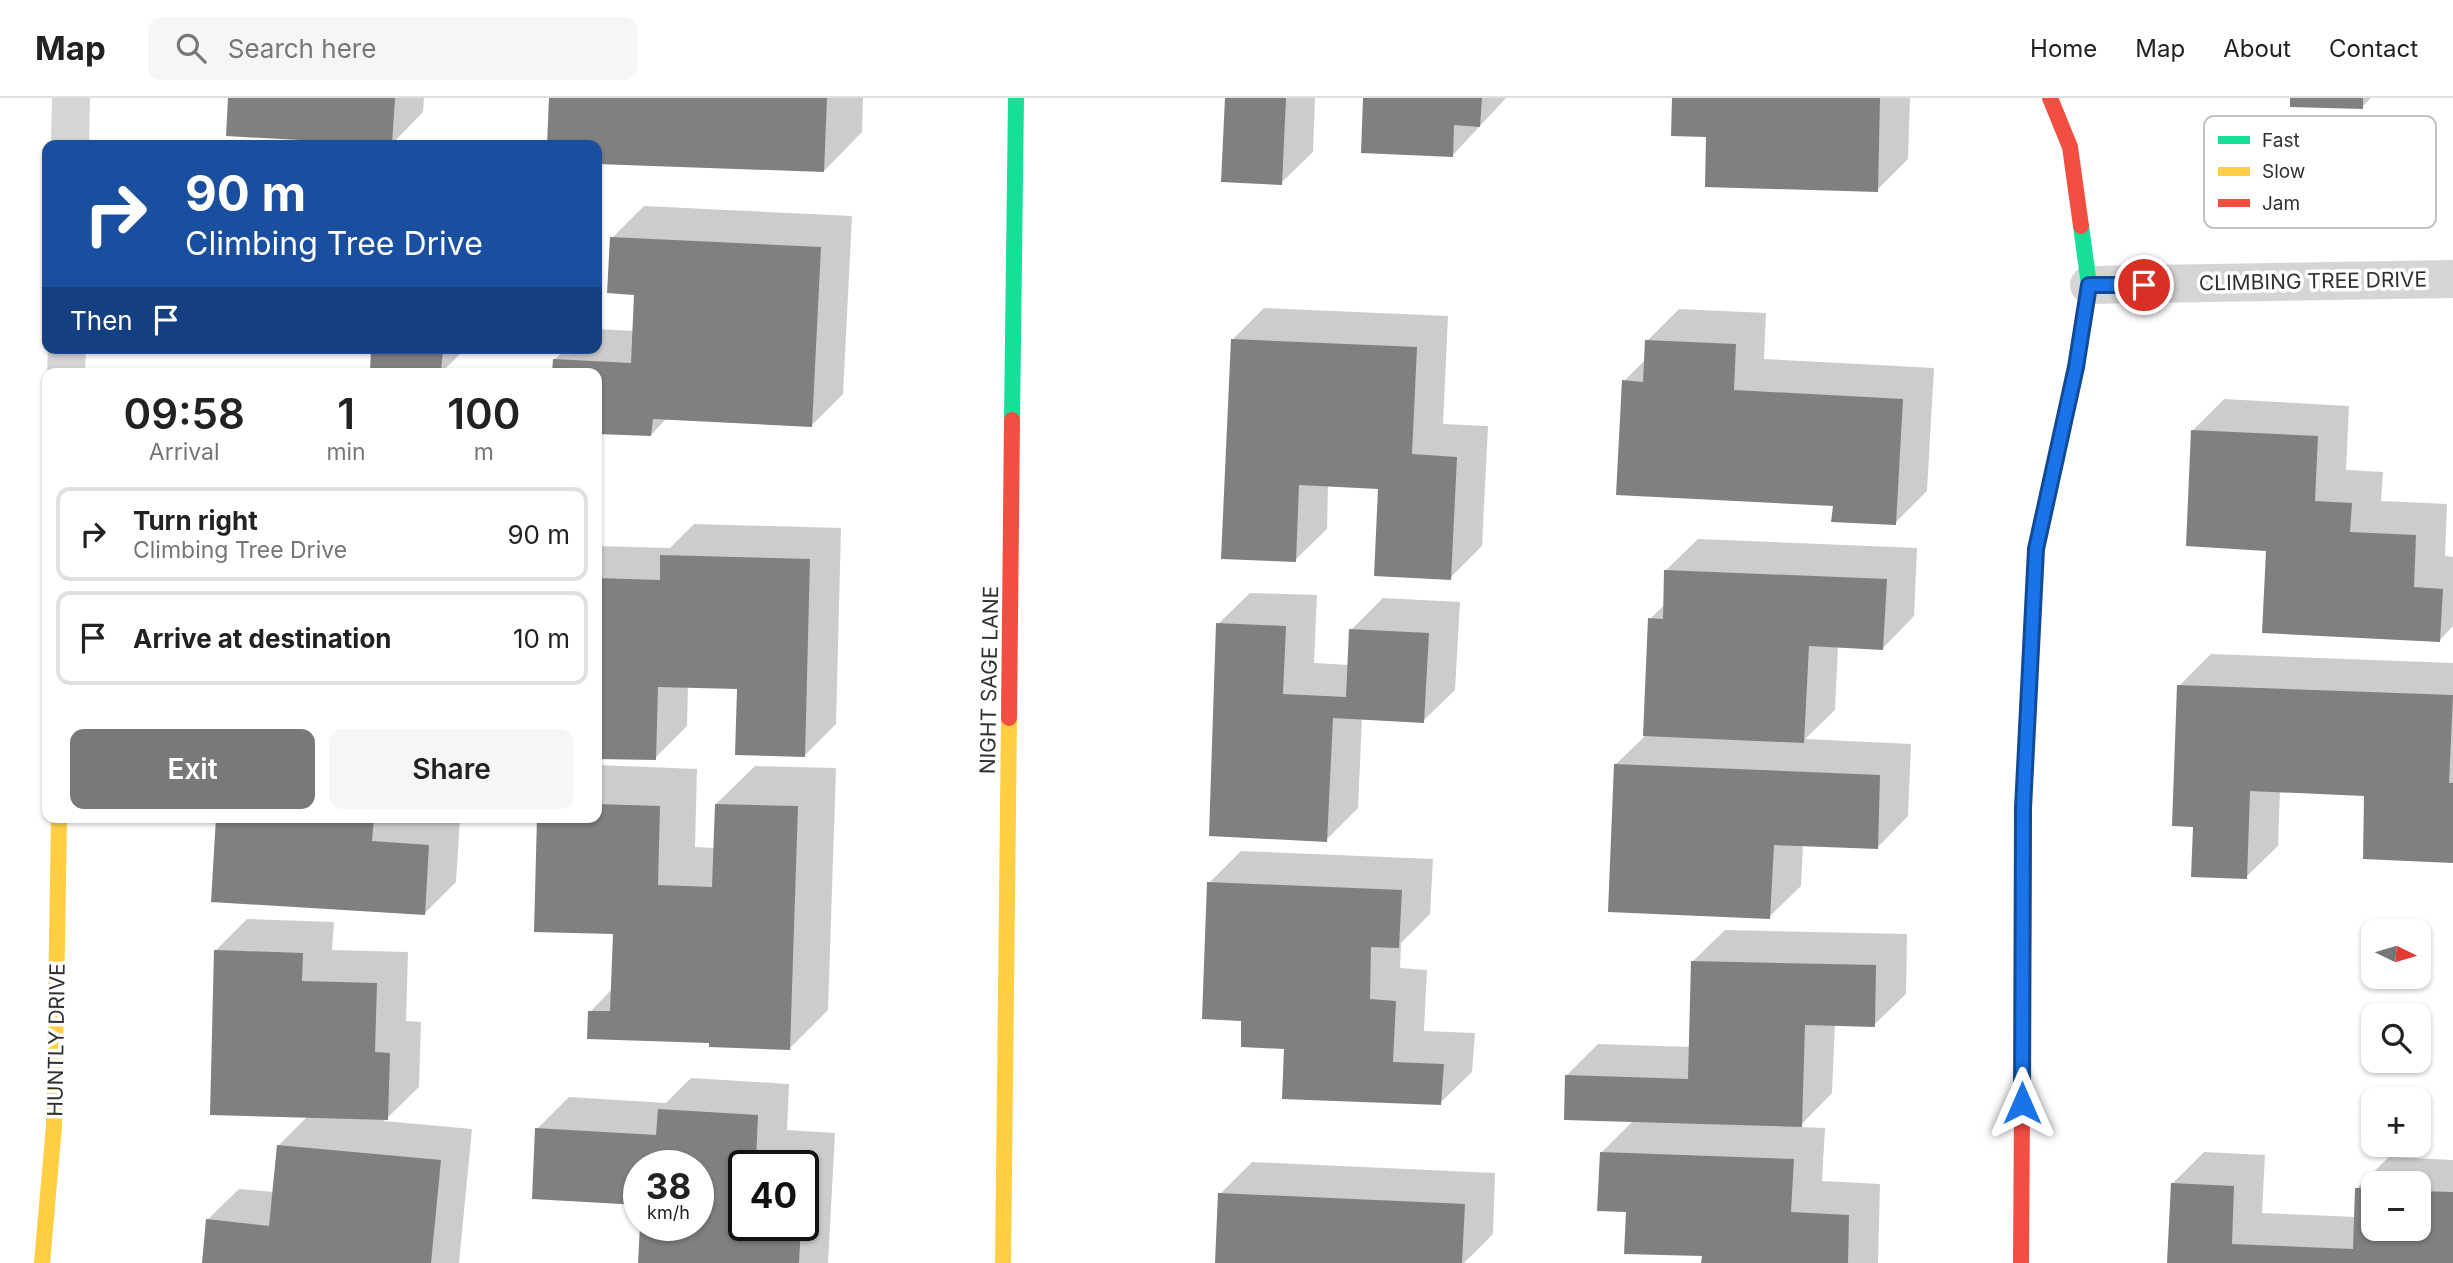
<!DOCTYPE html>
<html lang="en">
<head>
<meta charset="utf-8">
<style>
  :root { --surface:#fff; --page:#f6f6f6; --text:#222; --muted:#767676; --line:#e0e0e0; --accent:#797979 }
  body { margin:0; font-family:Inter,sans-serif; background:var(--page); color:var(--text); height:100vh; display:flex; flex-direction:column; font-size:26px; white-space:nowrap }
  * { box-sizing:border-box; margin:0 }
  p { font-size:23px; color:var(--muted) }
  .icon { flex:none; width:38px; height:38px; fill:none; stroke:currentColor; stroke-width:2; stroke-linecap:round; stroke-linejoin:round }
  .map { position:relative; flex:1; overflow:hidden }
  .details { position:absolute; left:42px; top:270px; width:560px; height:455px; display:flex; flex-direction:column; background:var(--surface); border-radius:14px; box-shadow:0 2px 5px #0004 }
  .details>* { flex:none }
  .guide { position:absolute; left:42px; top:42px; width:560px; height:214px; border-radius:14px; box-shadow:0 2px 5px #0004; background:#1a4fa0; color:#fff; overflow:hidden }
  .needle { width:46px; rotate:95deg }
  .fabs { position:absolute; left:2361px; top:821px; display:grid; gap:14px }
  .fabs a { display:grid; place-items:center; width:70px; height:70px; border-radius:14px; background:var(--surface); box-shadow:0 2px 5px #0004; font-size:35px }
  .speed { position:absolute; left:623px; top:1052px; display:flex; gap:14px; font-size:35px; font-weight:700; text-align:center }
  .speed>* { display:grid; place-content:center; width:91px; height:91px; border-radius:50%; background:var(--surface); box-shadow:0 2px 5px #0004; line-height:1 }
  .speed small { font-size:18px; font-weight:400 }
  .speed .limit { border:4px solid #111; border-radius:10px; background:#fff; color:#111 }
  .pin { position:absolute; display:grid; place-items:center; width:60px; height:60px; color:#fff; margin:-30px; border:4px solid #fff; border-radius:50%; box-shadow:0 2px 7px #0007 }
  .me { position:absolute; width:77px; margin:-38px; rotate:0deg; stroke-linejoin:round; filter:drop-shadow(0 0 5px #0008) }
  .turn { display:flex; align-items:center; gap:24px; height:147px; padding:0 28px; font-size:32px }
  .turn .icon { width:91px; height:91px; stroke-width:2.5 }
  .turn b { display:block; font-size:49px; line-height:60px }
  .then { display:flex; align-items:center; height:66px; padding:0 28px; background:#0003; gap:14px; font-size:26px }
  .eta { display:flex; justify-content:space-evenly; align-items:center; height:119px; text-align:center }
  .eta b { font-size:42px; font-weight:600; line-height:49px }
  .primary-button { display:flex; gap:14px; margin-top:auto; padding:14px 28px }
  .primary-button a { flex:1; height:80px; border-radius:14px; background:var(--accent); color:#fff; font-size:28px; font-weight:600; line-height:80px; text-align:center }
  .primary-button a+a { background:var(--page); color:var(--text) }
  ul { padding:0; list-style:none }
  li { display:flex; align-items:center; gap:21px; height:94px; margin:0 14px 10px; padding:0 14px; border:4px solid var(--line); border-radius:14px }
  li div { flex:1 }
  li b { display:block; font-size:26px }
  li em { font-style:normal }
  header { display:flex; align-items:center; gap:42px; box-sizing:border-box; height:98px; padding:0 35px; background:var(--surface); border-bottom:2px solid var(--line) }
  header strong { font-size:33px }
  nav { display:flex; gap:38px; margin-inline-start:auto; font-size:24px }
  .search { width:490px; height:63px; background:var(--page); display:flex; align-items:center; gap:18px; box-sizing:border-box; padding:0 24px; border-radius:14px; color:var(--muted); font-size:26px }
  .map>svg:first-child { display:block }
</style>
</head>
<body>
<header>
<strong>Map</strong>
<div class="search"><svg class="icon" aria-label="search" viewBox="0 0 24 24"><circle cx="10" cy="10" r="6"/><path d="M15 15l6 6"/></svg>Search here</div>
<nav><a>Home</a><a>Map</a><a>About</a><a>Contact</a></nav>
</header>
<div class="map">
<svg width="2453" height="1165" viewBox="0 0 2453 1165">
  <rect width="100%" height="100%" fill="#fff"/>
  <g fill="#0003" fill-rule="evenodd">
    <path d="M 229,0 L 424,0 L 423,14 L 392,46 Z"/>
    <path d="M 551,0 L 863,0 L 862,34 L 824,73 L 597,64 L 597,47 L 549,47 Z"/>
    <path d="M 1227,0 L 1315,0 L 1313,54 L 1281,85 Z"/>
    <path d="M 1365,0 L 1506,0 L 1452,58 Z"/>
    <path d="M 1674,0 L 1910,0 L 1908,61 L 1877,92 L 1708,37 Z"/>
    <path d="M 2292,0 L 2371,0 L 2362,9 Z"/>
    <path d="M 644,108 L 852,118 L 843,296 L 811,328 L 667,320 L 651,337 L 597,334 L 597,275 L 554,262 L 567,250 L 597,250 L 597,231 L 635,233 L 636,195 L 612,140 Z"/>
    <path d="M 1264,210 L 1448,218 L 1443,326 L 1488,328 L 1482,448 L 1450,480 L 1380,389 L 1328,386 L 1327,431 L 1295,462 L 1232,242 Z"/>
    <path d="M 1679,211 L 1766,215 L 1764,261 L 1934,270 L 1927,393 L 1895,425 L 1834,406 L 1624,283 L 1646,261 L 1647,243 Z"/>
    <path d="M 373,250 L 466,250 L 441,275 L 371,272 Z"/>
    <path d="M 2224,301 L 2349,308 L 2346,372 L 2383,374 L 2381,403 L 2447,406 L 2445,458 L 2453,459 L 2453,528 L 2440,542 L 2268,451 L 2193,332 Z"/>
    <path d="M 694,426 L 841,430 L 836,626 L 805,657 L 739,590 L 688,588 L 687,628 L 655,660 L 597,659 L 597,448 L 670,450 Z"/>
    <path d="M 1698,441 L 1917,450 L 1914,518 L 1883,550 L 1838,548 L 1835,612 L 1805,641 L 1911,646 L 1908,718 L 1877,750 L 1803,747 L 1801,788 L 1769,819 L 1616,666 L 1645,638 L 1650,521 L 1665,506 L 1666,472 Z"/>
    <path d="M 1250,495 L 1317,497 L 1314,565 L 1349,567 L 1351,532 L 1383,500 L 1460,504 L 1455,592 L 1423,623 L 1362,620 L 1358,710 L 1326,742 L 1218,526 Z"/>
    <path d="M 2211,556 L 2453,565 L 2453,763 L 2366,696 L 2280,693 L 2278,748 L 2246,779 L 2195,727 L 2179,588 Z"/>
    <path d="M 597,667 L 697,671 L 695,749 L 715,750 L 716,706 L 755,668 L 836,670 L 828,912 L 790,950 L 711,943 L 590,914 L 612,891 L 614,834 L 597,719 Z"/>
    <path d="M 218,719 L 460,719 L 456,784 L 425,815 Z"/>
    <path d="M 1241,753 L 1433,761 L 1430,816 L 1401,845 L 1400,870 L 1427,872 L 1424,933 L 1475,935 L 1472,974 L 1440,1005 L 1286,949 L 1243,921 L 1209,785 Z"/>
    <path d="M 247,821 L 334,824 L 332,852 L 408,854 L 406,923 L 421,924 L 419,989 L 384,1023 L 472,1031 L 459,1165 L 204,1165 L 207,1122 L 239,1091 L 274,1094 L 278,1048 L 308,1018 L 215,853 Z"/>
    <path d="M 1725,832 L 1907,836 L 1906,896 L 1874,927 L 1835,926 L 1832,995 L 1799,1029 L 1825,1030 L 1822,1083 L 1880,1086 L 1878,1165 L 1703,1165 L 1703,1157 L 1627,1112 L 1601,1055 L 1634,1022 L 1566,978 L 1598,946 L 1691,949 L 1693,863 Z"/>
    <path d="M 691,980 L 789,986 L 787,1032 L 835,1035 L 828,1165 L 639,1165 L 641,1127 L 698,1127 L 698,1068 L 537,1031 L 569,999 L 666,1005 ZM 744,1068 L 803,1068 L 803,1127 L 744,1127 Z"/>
    <path d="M 2204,1054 L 2265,1057 L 2262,1115 L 2356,1119 L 2357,1090 L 2389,1059 L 2453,1062 L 2453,1165 L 2169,1165 L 2172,1086 ZM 2373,1085 L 2418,1085 L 2418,1130 L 2373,1130 Z"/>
    <path d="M 1252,1064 L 1495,1075 L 1493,1136 L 1464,1165 L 1217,1165 L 1220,1096 Z"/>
  </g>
  <g fill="#808080">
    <path d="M 228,0 L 395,0 L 392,47 L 226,38 Z"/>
    <path d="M 549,0 L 827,0 L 824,74 L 597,66 L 597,47 L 547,47 Z"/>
    <path d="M 1225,0 L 1286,0 L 1282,87 L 1221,84 Z"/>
    <path d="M 1363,0 L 1482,0 L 1480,29 L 1454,27 L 1453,59 L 1361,55 Z"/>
    <path d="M 1672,0 L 1880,0 L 1878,94 L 1705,89 L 1706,39 L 1671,38 Z"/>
    <path d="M 2290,0 L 2363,0 L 2363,11 L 2290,9 Z"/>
    <path d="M 610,139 L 821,149 L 812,329 L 653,321 L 651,338 L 597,336 L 597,275 L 552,275 L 553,261 L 631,265 L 634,197 L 607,195 Z"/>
    <path d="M 1231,241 L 1417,249 L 1412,356 L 1457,359 L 1451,482 L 1374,478 L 1378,391 L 1299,387 L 1296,464 L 1221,461 Z"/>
    <path d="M 1645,242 L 1736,246 L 1734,292 L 1903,301 L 1896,427 L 1831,424 L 1833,408 L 1616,397 L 1622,282 L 1643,284 Z"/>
    <path d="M 282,250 L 302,250 L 302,254 L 282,252 Z"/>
    <path d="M 371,250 L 443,250 L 441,275 L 370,273 Z"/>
    <path d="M 2191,332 L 2318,338 L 2315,403 L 2352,405 L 2350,434 L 2416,437 L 2414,489 L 2443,491 L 2440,544 L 2262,535 L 2266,453 L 2186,448 Z"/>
    <path d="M 660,457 L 810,461 L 805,659 L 735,657 L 737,591 L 658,589 L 656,662 L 597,661 L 597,480 L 660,482 Z"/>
    <path d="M 1664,472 L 1887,481 L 1883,552 L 1809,548 L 1804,645 L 1643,638 L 1648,520 L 1663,521 Z"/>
    <path d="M 1216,525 L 1286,528 L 1283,596 L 1346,599 L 1349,531 L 1429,535 L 1424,625 L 1333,620 L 1327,744 L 1209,738 Z"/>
    <path d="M 2177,587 L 2453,597 L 2449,685 L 2453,685 L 2453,765 L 2363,761 L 2364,698 L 2250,693 L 2247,781 L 2191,779 L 2193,729 L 2172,728 Z"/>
    <path d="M 1614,666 L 1880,677 L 1878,751 L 1774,747 L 1770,821 L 1608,814 Z"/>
    <path d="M 597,706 L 660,708 L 658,787 L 712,789 L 715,706 L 798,708 L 790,952 L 709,949 L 709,945 L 587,941 L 588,913 L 610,913 L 613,836 L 534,834 L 537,719 L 597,719 Z"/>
    <path d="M 216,719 L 374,719 L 372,743 L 429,747 L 425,817 L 211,804 Z"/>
    <path d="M 1207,784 L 1402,792 L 1399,850 L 1371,849 L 1370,901 L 1396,903 L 1393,964 L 1444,966 L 1441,1007 L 1282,1001 L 1284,951 L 1241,949 L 1241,923 L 1202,921 Z"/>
    <path d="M 214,852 L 303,855 L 302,883 L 377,885 L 375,954 L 390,955 L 388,1022 L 210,1017 Z"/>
    <path d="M 1691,863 L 1876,867 L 1875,929 L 1805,927 L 1802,1029 L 1564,1022 L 1565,977 L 1688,981 Z"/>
    <path d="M 658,1011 L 758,1017 L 756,1063 L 794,1065 L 794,1068 L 744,1068 L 744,1127 L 801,1127 L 799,1165 L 638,1165 L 640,1127 L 698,1127 L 698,1068 L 639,1068 L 639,1107 L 532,1101 L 535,1030 L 656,1037 Z"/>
    <path d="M 277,1047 L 441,1062 L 431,1165 L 202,1165 L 206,1121 L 269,1128 Z"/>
    <path d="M 1600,1054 L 1794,1061 L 1791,1114 L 1849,1117 L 1848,1165 L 1701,1165 L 1702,1158 L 1624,1156 L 1626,1114 L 1597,1113 Z"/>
    <path d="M 2171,1085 L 2234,1088 L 2232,1146 L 2353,1151 L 2355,1090 L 2373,1090 L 2373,1130 L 2418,1130 L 2418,1093 L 2453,1094 L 2453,1165 L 2167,1165 Z"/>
    <path d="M 1218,1095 L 1465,1106 L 1462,1165 L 1215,1165 Z"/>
  </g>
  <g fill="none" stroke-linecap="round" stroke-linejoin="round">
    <g stroke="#d5d5d5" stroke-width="38">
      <path d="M 70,47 L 71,0"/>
      <path d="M 2089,187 L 2453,181"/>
      <path d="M 66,275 L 67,250"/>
    </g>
    <g stroke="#16e098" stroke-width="16">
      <path d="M 1012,322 L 1016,0"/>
      <path d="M 2024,697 L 2036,451 L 2076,269 L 2089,187 L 2081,128"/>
    </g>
    <g stroke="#ffcf43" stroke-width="16">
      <path d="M 42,1165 L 54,1028 L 59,719"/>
      <path d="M 1003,1165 L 1009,620"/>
    </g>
    <g stroke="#f24e42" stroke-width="16">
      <path d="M 2050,0 L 2070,49 L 2081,128"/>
      <path d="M 1009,620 L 1012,322"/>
      <path d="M 2021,1165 L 2024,697"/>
    </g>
  </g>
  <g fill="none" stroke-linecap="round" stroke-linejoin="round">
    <g stroke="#114b97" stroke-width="18">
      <path id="route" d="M 2022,1005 L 2023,710 L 2036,451 L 2076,269 L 2089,187 L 2144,187"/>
    </g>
    <use href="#route" stroke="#1a73e8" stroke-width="12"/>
  </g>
  <g text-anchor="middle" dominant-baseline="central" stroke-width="7" stroke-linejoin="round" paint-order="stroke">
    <g font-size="21" fill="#313131" stroke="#fff">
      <text transform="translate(2313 183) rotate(-1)">CLIMBING TREE DRIVE</text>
      <text transform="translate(989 582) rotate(-89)">NIGHT SAGE LANE</text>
      <text transform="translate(56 942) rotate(-89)">HUNTLY DRIVE</text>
    </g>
  </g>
  <rect x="2204" y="18" width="232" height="112" rx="10" fill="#fff" stroke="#c1c1c1" stroke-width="2"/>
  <rect x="2218" y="38" width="32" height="8" fill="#16e098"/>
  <rect x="2218" y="69" width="32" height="9" fill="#ffcf43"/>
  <rect x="2218" y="101" width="32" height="8" fill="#f24e42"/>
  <g font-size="19" fill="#313131">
    <text x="2262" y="49">Fast</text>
    <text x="2262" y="80">Slow</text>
    <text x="2262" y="112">Jam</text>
  </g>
</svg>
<div class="fabs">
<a><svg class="needle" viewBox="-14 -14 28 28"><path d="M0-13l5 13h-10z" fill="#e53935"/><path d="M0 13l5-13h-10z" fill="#767676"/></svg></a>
<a><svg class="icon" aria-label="search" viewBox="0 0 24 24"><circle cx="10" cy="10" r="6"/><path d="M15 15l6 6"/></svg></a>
<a>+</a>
<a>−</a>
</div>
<div class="speed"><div>38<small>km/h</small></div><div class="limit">40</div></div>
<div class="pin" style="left:2144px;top:187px;background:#d93025"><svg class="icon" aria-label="arrive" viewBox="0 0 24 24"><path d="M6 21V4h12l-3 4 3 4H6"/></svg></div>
<svg class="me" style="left:2022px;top:1005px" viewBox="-20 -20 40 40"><path d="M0-17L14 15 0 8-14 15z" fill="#1a73e8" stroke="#fff" stroke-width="4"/></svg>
<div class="guide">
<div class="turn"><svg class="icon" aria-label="right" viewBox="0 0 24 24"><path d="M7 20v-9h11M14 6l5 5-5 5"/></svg><div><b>90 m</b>Climbing Tree Drive</div></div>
<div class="then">Then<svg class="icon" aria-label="arrive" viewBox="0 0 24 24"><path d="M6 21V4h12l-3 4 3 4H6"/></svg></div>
</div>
<section class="details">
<div class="eta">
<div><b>09:58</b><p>Arrival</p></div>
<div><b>1</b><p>min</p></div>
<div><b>100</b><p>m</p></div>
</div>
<ul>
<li><svg class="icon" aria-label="right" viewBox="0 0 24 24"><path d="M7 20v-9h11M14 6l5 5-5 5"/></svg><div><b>Turn right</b><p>Climbing Tree Drive</p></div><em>90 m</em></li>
<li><svg class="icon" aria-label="arrive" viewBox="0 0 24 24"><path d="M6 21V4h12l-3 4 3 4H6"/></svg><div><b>Arrive at destination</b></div><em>10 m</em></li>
</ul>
<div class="primary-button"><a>Exit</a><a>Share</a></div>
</section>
</div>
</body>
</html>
